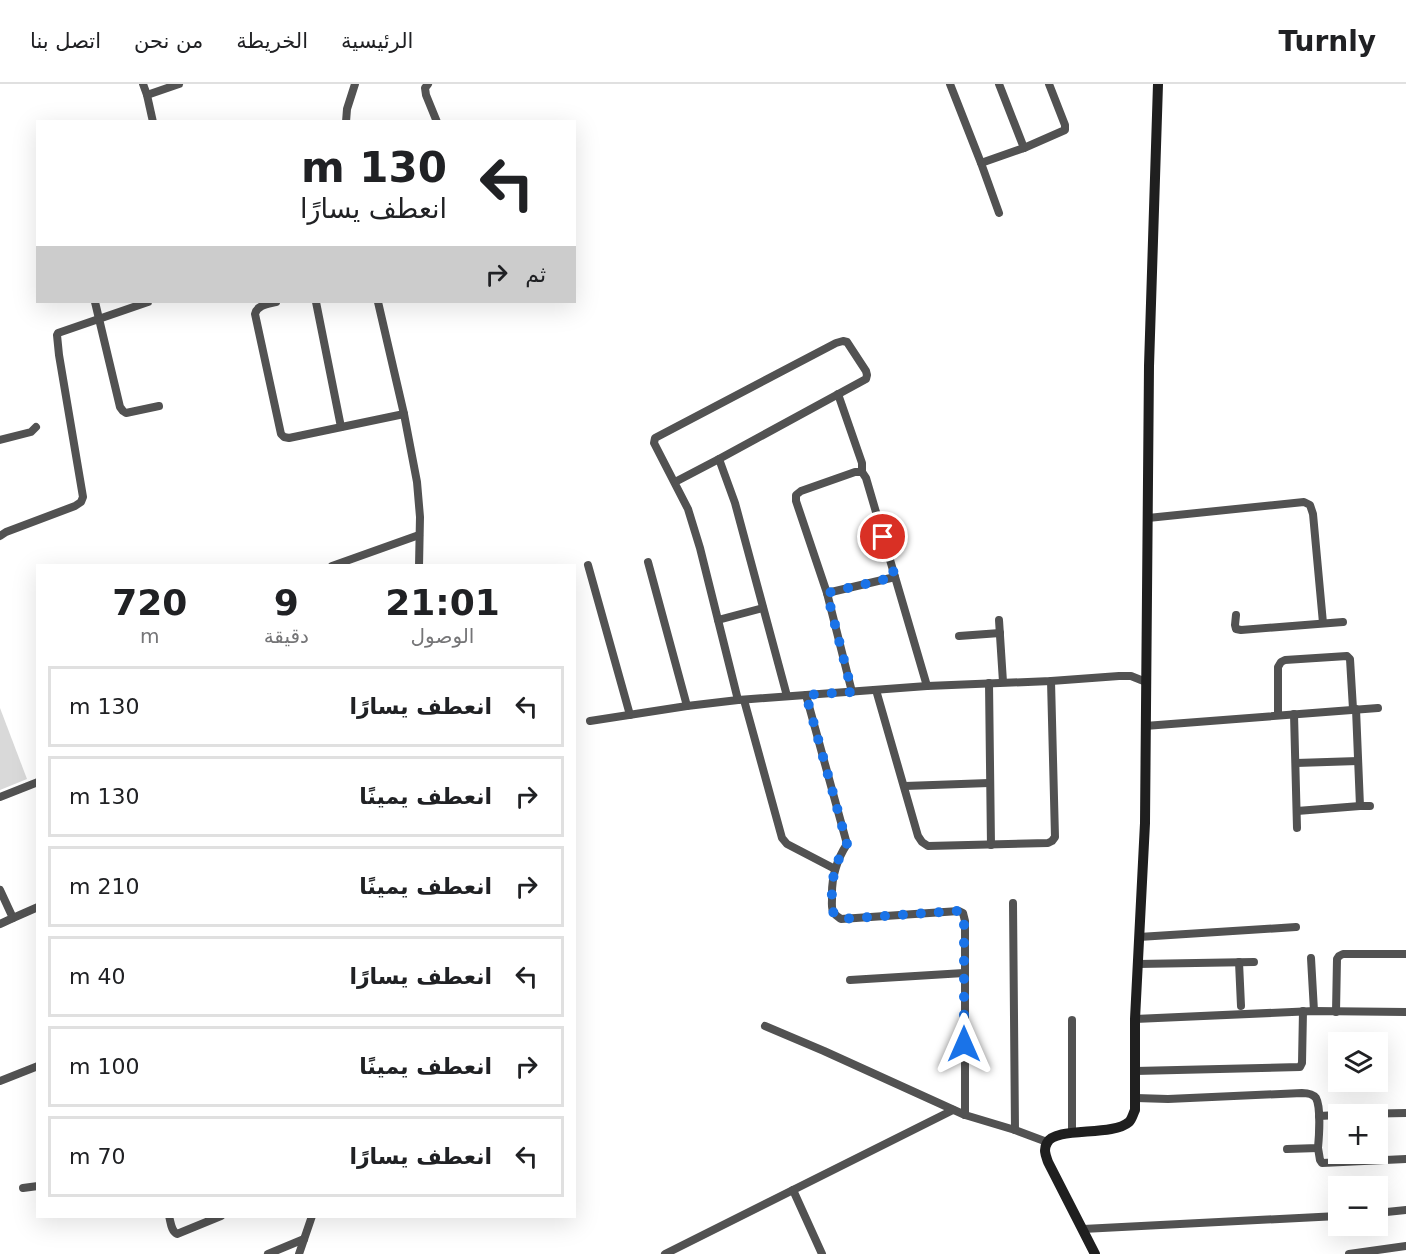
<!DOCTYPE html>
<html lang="ar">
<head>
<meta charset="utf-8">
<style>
  :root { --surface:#fff; --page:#f2f2f2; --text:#202124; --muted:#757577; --line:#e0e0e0 }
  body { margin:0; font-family:"DejaVu Sans","Noto Sans Arabic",sans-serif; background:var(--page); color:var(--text); direction:rtl; height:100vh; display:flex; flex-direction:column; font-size:22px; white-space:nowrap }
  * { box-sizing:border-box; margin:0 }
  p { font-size:20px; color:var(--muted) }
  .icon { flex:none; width:33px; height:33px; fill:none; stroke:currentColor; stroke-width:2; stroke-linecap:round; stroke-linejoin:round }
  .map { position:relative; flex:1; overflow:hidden; direction:ltr }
  .drawer { position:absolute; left:36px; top:480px; width:540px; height:654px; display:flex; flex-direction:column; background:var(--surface); border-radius:0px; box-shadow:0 6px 24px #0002; direction:rtl }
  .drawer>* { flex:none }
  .banner { position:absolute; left:36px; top:36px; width:540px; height:183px; border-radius:0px; box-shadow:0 6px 24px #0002; direction:rtl; background:#fff; color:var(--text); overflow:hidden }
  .fabs { position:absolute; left:1328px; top:948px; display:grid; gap:12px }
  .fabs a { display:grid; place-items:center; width:60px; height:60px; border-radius:0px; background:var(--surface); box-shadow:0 6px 24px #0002; font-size:30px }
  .pin { position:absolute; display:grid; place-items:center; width:51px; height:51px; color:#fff; margin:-26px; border:3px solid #fff; border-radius:50%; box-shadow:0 2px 6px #0007 }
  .me { position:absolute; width:66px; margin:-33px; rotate:0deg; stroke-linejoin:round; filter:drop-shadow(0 0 4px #0008) }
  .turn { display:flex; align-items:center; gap:21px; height:126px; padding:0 30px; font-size:27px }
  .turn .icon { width:78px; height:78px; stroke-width:2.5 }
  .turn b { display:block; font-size:42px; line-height:51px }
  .then { display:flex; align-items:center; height:57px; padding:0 30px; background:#0003; gap:12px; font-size:22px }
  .eta { display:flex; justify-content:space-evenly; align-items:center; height:102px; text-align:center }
  .eta b { font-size:36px; font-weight:600; line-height:42px }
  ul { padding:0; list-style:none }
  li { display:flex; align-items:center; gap:18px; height:81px; margin:0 12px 9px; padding:0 18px; border:3px solid var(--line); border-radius:0px }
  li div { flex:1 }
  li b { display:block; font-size:22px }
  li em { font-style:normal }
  header { display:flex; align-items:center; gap:36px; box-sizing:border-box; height:84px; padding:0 30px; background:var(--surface); border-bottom:2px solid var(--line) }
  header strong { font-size:28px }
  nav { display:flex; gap:33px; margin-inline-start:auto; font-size:21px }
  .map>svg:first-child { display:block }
</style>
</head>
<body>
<header>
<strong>Turnly</strong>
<nav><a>الرئيسية</a><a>الخريطة</a><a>من نحن</a><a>اتصل بنا</a></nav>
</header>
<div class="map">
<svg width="1406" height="1170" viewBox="0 0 1406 1170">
  <rect width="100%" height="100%" fill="#fff"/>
  <path fill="#d9d9d9" d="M 0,624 L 27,695 L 0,706 Z"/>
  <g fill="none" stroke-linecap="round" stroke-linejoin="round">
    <g stroke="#525252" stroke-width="8">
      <path d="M 143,0 L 147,11 L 179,0"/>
      <path d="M 428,0 L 425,4 L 426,11 L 437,38"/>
      <path d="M 950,0 L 981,79 L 999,129"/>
      <path d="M 999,0 L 1024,64"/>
      <path d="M 147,11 L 153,38"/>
      <path d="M 346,38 L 347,25 L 355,0"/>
      <path d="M 981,79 L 1024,64 L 1065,46 L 1065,41 L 1049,0"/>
      <path d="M 95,218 L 120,323 L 123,327 L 126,329 L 159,322"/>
      <path d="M 276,218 C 268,220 257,221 255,230 L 281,350 L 284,353 L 289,354 L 404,330"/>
      <path d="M 316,218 L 341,343"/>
      <path d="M 378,218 L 404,330 L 417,398 L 420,433 L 419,482"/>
      <path d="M 838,310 L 862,379 L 862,388"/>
      <path d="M 0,356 L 31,348 L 36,343"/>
      <path d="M 719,375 L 735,419 L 787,612"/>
      <path d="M 675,398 L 719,375 L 866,295 L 867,291 L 866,287 L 847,258 L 843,257 L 836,259 L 655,354 L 654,359 L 688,425 L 700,464 L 738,616"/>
      <path d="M 1148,434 L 1304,418 L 1310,421 L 1313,430 L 1323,539"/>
      <path d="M 0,452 L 6,448 L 75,422 L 81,418 L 83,413 L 59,271 L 57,251 L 58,249 L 148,218"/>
      <path d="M 648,478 L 687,622"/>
      <path d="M 588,481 L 630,631"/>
      <path d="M 332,482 L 419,451"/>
      <path d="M 827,509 L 895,493"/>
      <path d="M 1236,531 L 1235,541 L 1236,545 L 1241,546 L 1343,538"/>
      <path d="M 718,536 L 763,524"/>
      <path d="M 999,536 L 1003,598"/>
      <path d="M 959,552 L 1000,549"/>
      <path d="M 989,599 L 991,761"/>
      <path d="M 876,606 L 918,752 L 922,758 L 928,762 L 1048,759 L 1052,757 L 1055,753 L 1051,597"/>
      <path d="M 852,608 L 827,509 L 796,417 L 796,411 L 801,407 L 855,388 L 862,388 L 866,394 L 927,602"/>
      <path d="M 806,611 L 847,760 C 836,777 831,794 832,815 C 832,820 831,825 834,829 C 836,832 838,833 841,835 L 959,827 L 963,829 L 965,837 L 965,1031"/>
      <path d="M 744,616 L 782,754 L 787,760 L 835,785"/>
      <path d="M 1356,625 L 1360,722 L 1370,722"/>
      <path d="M 1294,630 L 1297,744"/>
      <path d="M 1278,631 L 1278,583 L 1281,578 L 1285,576 L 1347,572 L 1350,575 L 1353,625"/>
      <path d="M 590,637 L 687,622 L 738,616 L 927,602 L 1051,597 L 1119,592 L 1131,592 L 1146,598"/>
      <path d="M 1145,642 L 1378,624"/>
      <path d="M 1296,679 L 1358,677"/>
      <path d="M 905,702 L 989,699"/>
      <path d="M 0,713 L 38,698"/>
      <path d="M 1297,727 L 1360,722"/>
      <path d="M 0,806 L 13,834 L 0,840"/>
      <path d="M 1013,819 L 1015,1046"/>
      <path d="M 13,834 L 38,823"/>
      <path d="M 1139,853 L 1296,843"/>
      <path d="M 1311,874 L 1314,927"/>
      <path d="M 1239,878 L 1241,922"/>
      <path d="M 1138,880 L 1254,878"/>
      <path d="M 850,896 L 964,889"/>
      <path d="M 1336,928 L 1337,875 L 1339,872 L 1343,870 L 1406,870"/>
      <path d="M 1135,935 L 1314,927 L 1406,928"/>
      <path d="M 1072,936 L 1072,1049"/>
      <path d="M 765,942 L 824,967 L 965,1031 L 1015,1046 L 1047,1058"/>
      <path d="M 1135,987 L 1300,983 L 1302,979 L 1303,927"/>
      <path d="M 0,997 L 38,982"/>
      <path d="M 1136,1014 L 1168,1015 L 1302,1009 C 1307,1009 1313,1010 1316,1014 C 1321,1023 1319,1053 1318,1064 L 1287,1065"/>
      <path d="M 1353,1030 L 1406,1029"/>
      <path d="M 1319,1032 L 1338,1031"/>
      <path d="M 1318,1064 L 1320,1076 L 1322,1079 L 1406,1075"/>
      <path d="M 23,1104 L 38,1102"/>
      <path d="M 793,1106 L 822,1170"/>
      <path d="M 1377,1129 L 1406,1126"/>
      <path d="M 169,1132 C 171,1139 171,1147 177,1150 L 221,1132"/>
      <path d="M 1083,1145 L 1338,1132"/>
      <path d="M 268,1170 L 304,1155"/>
      <path d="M 299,1170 L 312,1132"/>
      <path d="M 665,1170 L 953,1026"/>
      <path d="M 1349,1170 L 1406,1162"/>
    </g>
    <path stroke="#1f1f1f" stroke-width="10" d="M 1095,1170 L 1048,1078 C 1046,1072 1043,1066 1047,1059 C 1055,1042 1112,1053 1129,1038 C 1132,1035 1133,1030 1135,1026 L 1135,935 L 1145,739 L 1149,282 L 1158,0"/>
  </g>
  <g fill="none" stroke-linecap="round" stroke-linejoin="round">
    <path stroke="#1a73e8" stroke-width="10" stroke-dasharray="0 18" d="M 883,453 L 895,493 L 827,509 L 852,608 L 806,611 L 847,760 C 836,777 831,794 832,815 C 832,818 831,821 832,825 C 833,830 837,832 842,835 L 958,827 L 963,830 L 964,837 L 964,960"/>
  </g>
</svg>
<div class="fabs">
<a><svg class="icon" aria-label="layers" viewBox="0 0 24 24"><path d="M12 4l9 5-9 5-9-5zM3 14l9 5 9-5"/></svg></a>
<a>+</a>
<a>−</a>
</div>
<div class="pin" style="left:883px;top:453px;background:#d93025"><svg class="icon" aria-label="arrive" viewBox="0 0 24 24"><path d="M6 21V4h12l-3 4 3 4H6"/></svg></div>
<svg class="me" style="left:964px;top:960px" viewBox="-20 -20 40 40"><path d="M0-17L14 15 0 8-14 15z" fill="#1a73e8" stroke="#fff" stroke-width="4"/></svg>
<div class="banner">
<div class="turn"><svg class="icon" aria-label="left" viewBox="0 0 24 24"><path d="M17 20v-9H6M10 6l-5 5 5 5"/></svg><div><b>130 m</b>انعطف يسارًا</div></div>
<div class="then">ثم<svg class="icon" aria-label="right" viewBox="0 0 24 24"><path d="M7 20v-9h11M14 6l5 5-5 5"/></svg></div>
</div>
<section class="drawer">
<div class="eta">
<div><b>21:01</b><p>الوصول</p></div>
<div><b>9</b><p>دقيقة</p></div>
<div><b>720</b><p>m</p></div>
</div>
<ul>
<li><svg class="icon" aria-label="left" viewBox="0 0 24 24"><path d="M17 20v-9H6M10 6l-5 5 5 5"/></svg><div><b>انعطف يسارًا</b></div><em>130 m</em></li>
<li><svg class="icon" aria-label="right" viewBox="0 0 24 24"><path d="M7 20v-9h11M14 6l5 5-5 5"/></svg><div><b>انعطف يمينًا</b></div><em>130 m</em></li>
<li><svg class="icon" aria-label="right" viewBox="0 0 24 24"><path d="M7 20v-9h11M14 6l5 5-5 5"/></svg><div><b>انعطف يمينًا</b></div><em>210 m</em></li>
<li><svg class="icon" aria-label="left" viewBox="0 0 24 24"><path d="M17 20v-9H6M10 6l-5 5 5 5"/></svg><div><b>انعطف يسارًا</b></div><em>40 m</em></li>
<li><svg class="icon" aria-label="right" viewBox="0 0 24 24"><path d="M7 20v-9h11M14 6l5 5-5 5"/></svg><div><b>انعطف يمينًا</b></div><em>100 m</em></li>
<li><svg class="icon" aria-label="left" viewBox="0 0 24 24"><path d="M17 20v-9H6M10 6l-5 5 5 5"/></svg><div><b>انعطف يسارًا</b></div><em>70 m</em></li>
</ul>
</section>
</div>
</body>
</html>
